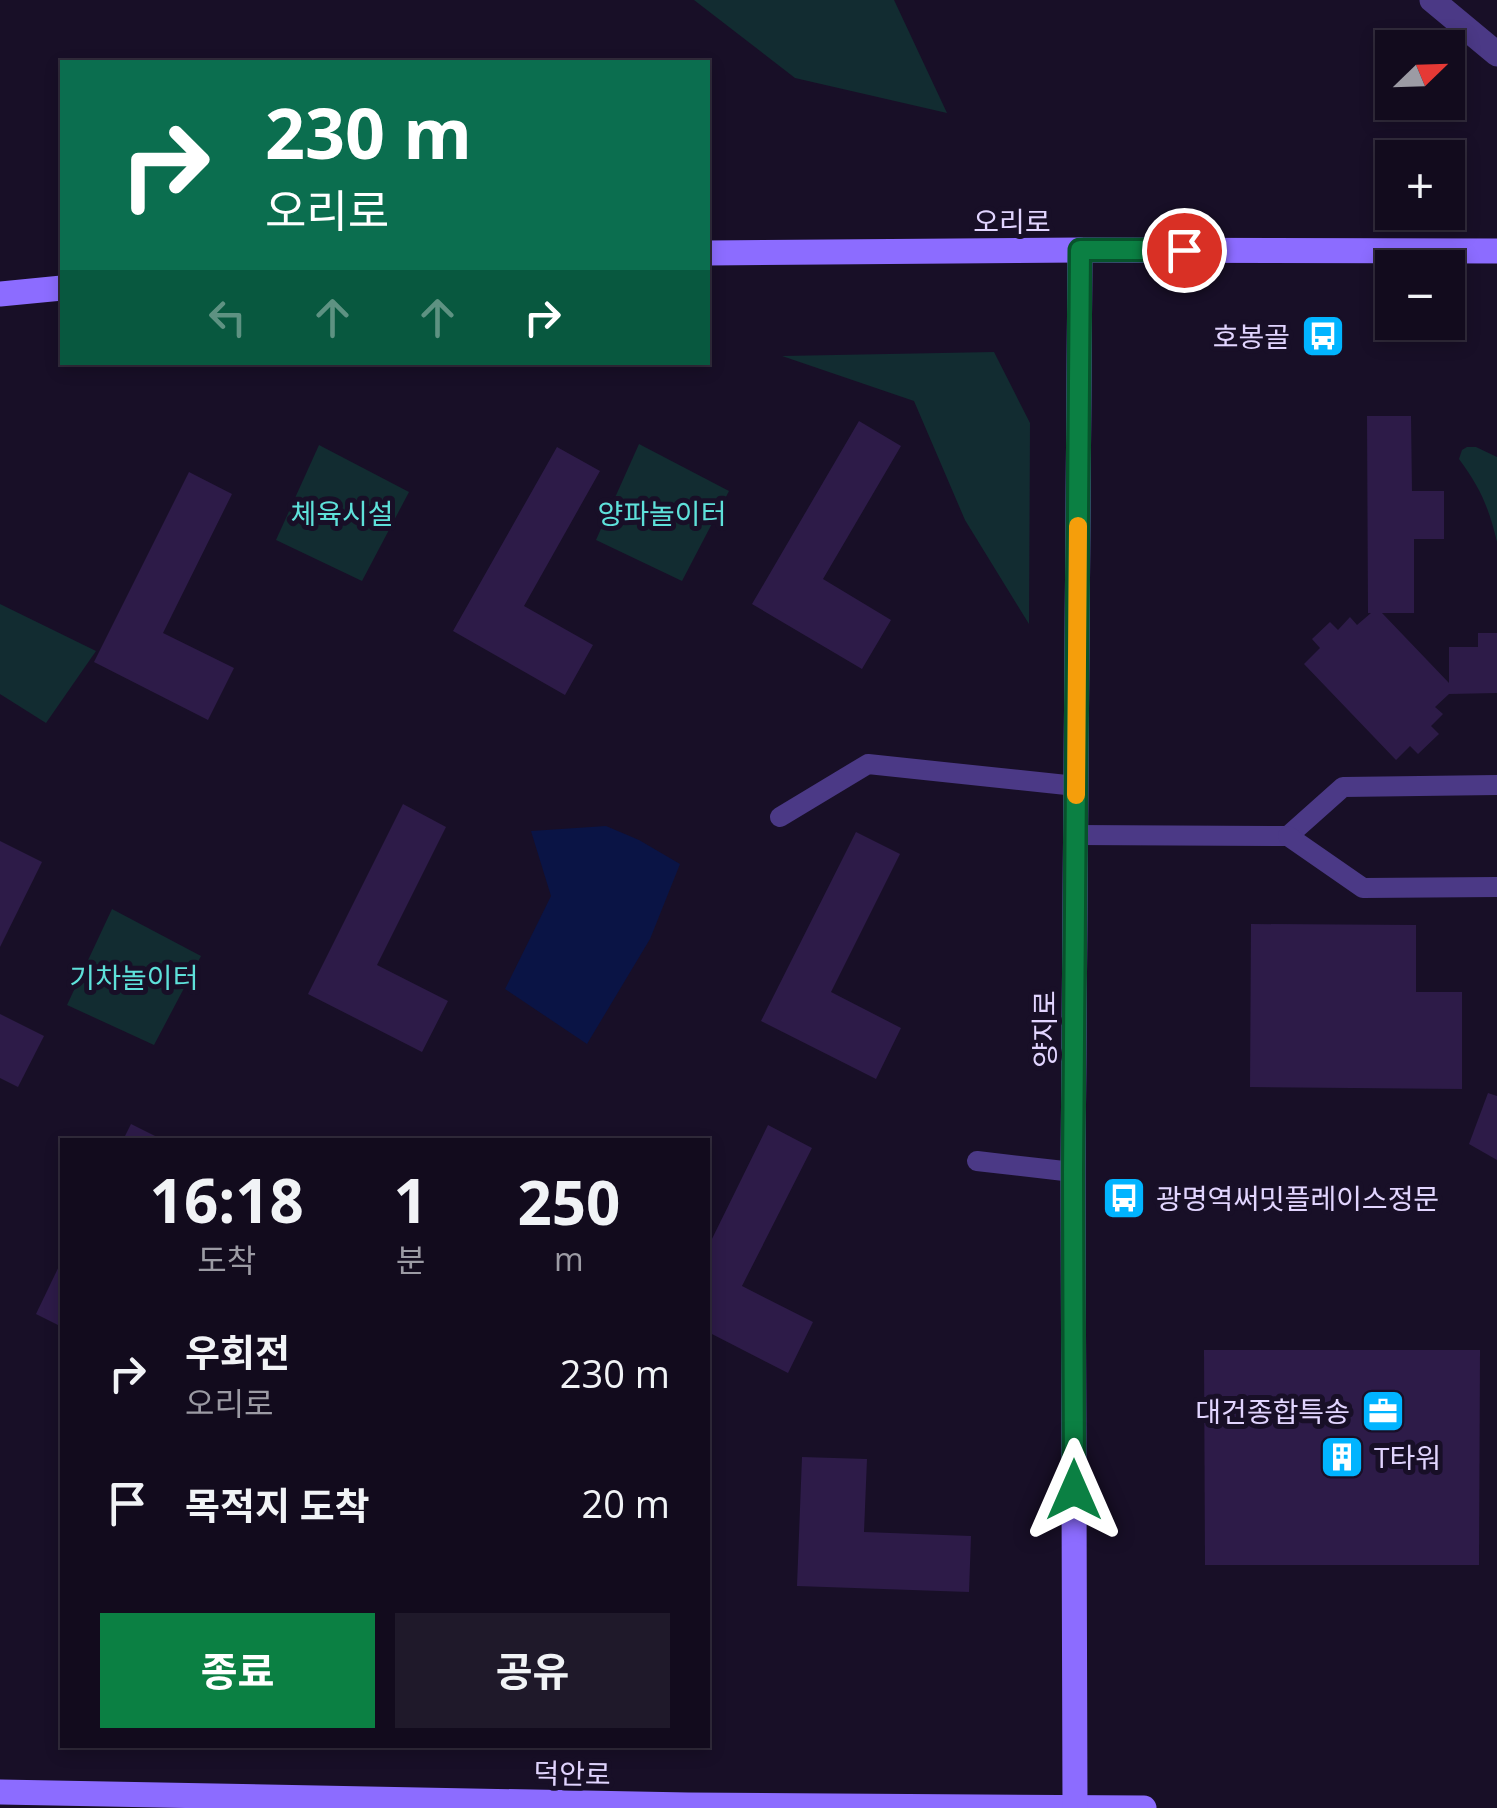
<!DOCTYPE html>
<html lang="ko">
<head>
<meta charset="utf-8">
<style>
  :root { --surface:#120b1d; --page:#1f192a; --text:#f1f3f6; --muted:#9c9ba4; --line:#312b3b; --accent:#0b8043 }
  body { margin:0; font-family:"Open Sans","Noto Sans KR",sans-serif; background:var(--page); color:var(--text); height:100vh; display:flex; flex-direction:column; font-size:38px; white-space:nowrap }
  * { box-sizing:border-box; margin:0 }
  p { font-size:32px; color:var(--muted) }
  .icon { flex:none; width:55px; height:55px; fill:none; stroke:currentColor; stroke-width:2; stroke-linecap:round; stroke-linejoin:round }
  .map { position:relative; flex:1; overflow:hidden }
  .side { position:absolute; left:60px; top:1138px; width:650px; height:610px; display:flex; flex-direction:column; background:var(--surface); border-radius:0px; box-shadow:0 5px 15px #0003,0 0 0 2px var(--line) }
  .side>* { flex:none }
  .banner { position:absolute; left:60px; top:60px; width:650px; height:305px; border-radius:0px; box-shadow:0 5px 15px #0003,0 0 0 2px var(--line); background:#0b6e4f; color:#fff; overflow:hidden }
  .needle { width:65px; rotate:67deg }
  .controls { position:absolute; left:1375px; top:30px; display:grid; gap:20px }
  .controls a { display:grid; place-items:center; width:90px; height:90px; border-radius:0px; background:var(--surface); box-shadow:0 5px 15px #0003,0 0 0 2px var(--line); font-size:50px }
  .pin { position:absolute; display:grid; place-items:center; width:85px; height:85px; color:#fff; margin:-42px; border:5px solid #fff; border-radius:50%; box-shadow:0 2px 10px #0007 }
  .me { position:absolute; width:110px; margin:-55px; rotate:0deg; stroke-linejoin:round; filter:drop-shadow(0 0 8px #0008) }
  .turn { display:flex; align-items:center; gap:35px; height:210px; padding:0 40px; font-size:45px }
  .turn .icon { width:130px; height:130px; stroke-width:2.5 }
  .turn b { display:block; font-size:70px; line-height:85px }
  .lanes { display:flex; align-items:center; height:95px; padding:0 40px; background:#0003; justify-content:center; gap:50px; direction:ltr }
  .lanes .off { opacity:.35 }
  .eta { display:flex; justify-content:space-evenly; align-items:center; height:170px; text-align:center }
  .eta b { font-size:60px; font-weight:700; line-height:70px }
  .button { display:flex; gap:20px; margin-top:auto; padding:20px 40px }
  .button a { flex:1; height:115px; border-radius:0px; background:var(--accent); color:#fff; font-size:40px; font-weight:700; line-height:115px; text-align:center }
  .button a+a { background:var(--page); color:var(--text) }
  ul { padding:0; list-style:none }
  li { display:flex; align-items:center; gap:30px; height:130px; padding:0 40px }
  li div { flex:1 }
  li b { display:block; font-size:38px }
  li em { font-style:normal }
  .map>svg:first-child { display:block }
</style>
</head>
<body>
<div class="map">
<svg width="1497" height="1808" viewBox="0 0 1497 1808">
  <rect width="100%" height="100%" fill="#180f27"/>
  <g fill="#122c31">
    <path d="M 694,0 L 894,0 L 947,113 L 795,78 Z"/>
    <path d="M 994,352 L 1030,423 L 1029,624 L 965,520 L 914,401 L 782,356 Z"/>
    <path d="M 639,444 L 729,491 L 682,581 L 596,540 Z"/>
    <path d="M 319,445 L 409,492 L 362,581 L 276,540 Z"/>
    <path d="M 1467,447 L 1476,447 L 1497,457 L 1497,542 C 1489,508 1480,487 1459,459 L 1462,450 Z"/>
    <path d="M 0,604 L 96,651 L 46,723 L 0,694 Z"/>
    <path d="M 112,909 L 201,956 L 154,1045 L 67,1005 Z"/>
  </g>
  <path fill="#0a1445" d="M 606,826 L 639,840 L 680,864 L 650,939 L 587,1044 L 505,989 L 551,896 L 531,831 Z"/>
  <g fill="#2d1b48">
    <path d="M 1367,416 L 1411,416 L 1412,491 L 1444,491 L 1444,539 L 1414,539 L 1414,613 L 1382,613 L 1449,683 L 1449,647 L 1478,647 L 1478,633 L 1497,633 L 1497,693 L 1449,694 L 1435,707 L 1443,714 L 1431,726 L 1439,734 L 1418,754 L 1410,746 L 1396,760 L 1304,664 L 1320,648 L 1312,639 L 1330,622 L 1338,630 L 1350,617 L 1357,625 L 1371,613 L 1368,613 Z"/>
    <path d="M 859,421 L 901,446 L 823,579 L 891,620 L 862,669 L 752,604 Z"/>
    <path d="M 557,447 L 600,471 L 524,606 L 593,645 L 565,695 L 453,631 Z"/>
    <path d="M 189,472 L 232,494 L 163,633 L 234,668 L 208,720 L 94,662 Z"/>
    <path d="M 403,804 L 446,827 L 377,965 L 448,1001 L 422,1052 L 308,994 Z"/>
    <path d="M 856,832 L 900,854 L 831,992 L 901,1028 L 876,1079 L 761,1021 Z"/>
    <path d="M 0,841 L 42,862 L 0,947 Z"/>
    <path d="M 1251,924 L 1416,925 L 1416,992 L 1462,992 L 1462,1089 L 1250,1087 Z"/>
    <path d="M 0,1014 L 44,1036 L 18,1087 L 0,1078 Z"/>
    <path d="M 1488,1093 L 1497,1096 L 1497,1160 L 1469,1144 Z"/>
    <path d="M 131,1124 L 163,1140 L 123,1140 Z"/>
    <path d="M 768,1125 L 812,1148 L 742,1286 L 813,1322 L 788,1373 L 708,1332 L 708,1247 Z"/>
    <path d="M 62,1260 L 62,1327 L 36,1314 Z"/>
    <path d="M 1204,1350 L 1480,1350 L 1479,1565 L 1205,1565 Z"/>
    <path d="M 802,1457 L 867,1459 L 864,1532 L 971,1536 L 969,1592 L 797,1586 Z"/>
  </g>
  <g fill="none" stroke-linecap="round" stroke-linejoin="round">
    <g stroke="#4b3986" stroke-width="20">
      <path d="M 780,817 L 868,764 L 1076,786"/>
      <path d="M 1075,835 L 1288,836 L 1343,787 L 1497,785"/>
      <path d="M 1288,836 L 1363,888 L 1497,887"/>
      <path d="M 977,1161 L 1073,1172"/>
    </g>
    <path stroke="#4b3986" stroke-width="25" d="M 1432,0 L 1497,54"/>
    <g stroke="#8c6cff" stroke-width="25">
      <path d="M 708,253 L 1080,250 L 1497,251"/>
      <path d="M 0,294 L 62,288"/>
      <path d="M 0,1792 L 688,1805 L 1144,1808"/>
      <path d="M 1075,1808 L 1073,1172 L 1080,250"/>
    </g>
  </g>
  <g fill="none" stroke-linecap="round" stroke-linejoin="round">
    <g stroke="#07532c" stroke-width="25">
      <path id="route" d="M 1074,1490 L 1073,1172 L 1080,250 L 1184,250"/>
    </g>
    <use href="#route" stroke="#0b8043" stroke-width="18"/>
    <path stroke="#f59e0b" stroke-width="18" d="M 1076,795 L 1078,526"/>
  </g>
  <defs>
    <g id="bus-square" transform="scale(2.25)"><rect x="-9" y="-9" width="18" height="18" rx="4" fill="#01b4ff" stroke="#180f27"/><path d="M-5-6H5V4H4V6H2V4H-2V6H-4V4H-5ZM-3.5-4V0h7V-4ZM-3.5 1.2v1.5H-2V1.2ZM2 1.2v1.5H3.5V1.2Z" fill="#fff"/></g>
    <g id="office-square" transform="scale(2.25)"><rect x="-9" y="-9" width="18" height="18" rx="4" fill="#01b4ff" stroke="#180f27"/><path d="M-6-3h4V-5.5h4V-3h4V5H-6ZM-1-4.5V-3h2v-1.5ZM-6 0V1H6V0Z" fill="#fff"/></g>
    <g id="building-square" transform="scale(2.25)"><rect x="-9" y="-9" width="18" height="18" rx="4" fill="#01b4ff" stroke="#180f27"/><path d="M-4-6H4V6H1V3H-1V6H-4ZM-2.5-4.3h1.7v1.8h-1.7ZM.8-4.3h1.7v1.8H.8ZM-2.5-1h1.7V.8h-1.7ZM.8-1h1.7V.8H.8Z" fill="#fff"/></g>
  </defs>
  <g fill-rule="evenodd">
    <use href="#bus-square" x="1323" y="336"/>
    <use href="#bus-square" x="1124" y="1198"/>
    <use href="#office-square" x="1383" y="1411"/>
    <use href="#building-square" x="1342" y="1457"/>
  </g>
  <g text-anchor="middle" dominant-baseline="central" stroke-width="10" stroke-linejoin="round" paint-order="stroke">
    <g font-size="28" fill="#e2d5ff" stroke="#180f27">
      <text x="1012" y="221">오리로</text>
      <text transform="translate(1044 1029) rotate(-90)">양지로</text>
      <text transform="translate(572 1773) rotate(1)">덕안로</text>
    </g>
    <g font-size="28" fill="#e2d5ff" stroke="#180f27" text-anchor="end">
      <text x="1290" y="336">호봉골</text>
      <text x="1156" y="1198" text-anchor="start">광명역써밋플레이스정문</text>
      <text x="1350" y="1411">대건종합특송</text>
      <text x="1374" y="1457" text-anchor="start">T타워</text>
    </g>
    <g font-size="28" fill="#5ee1da" stroke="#180f27">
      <text x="342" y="513">체육시설</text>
      <text x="662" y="513">양파놀이터</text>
      <text x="134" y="977">기차놀이터</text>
    </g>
  </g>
</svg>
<div class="controls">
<a><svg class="needle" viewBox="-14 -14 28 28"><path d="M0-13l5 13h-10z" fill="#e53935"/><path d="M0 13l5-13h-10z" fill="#9c9ba4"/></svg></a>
<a>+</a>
<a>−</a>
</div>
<div class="pin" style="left:1184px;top:250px;background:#d93025"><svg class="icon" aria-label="arrive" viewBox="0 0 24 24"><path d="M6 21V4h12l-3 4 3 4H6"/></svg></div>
<svg class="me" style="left:1074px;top:1490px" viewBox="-20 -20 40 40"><path d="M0-17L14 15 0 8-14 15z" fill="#0b8043" stroke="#fff" stroke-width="4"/></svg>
<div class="banner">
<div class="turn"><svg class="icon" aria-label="right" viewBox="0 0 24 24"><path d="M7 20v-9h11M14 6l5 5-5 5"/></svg><div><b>230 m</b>오리로</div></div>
<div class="lanes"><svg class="icon off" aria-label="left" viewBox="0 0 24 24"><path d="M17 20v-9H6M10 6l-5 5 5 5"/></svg><svg class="icon off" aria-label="ahead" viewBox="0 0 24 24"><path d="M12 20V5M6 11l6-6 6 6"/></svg><svg class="icon off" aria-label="ahead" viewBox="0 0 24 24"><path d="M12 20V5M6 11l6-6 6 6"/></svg><svg class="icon" aria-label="right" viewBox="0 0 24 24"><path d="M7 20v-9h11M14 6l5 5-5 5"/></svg></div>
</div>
<section class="side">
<div class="eta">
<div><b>16:18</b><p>도착</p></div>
<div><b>1</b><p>분</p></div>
<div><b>250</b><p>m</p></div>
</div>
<ul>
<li><svg class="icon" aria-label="right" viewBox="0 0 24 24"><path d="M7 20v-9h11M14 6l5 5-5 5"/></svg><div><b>우회전</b><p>오리로</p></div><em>230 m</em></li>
<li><svg class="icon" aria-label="arrive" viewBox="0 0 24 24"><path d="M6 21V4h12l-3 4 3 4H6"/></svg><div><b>목적지 도착</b></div><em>20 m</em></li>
</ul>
<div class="button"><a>종료</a><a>공유</a></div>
</section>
</div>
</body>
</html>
